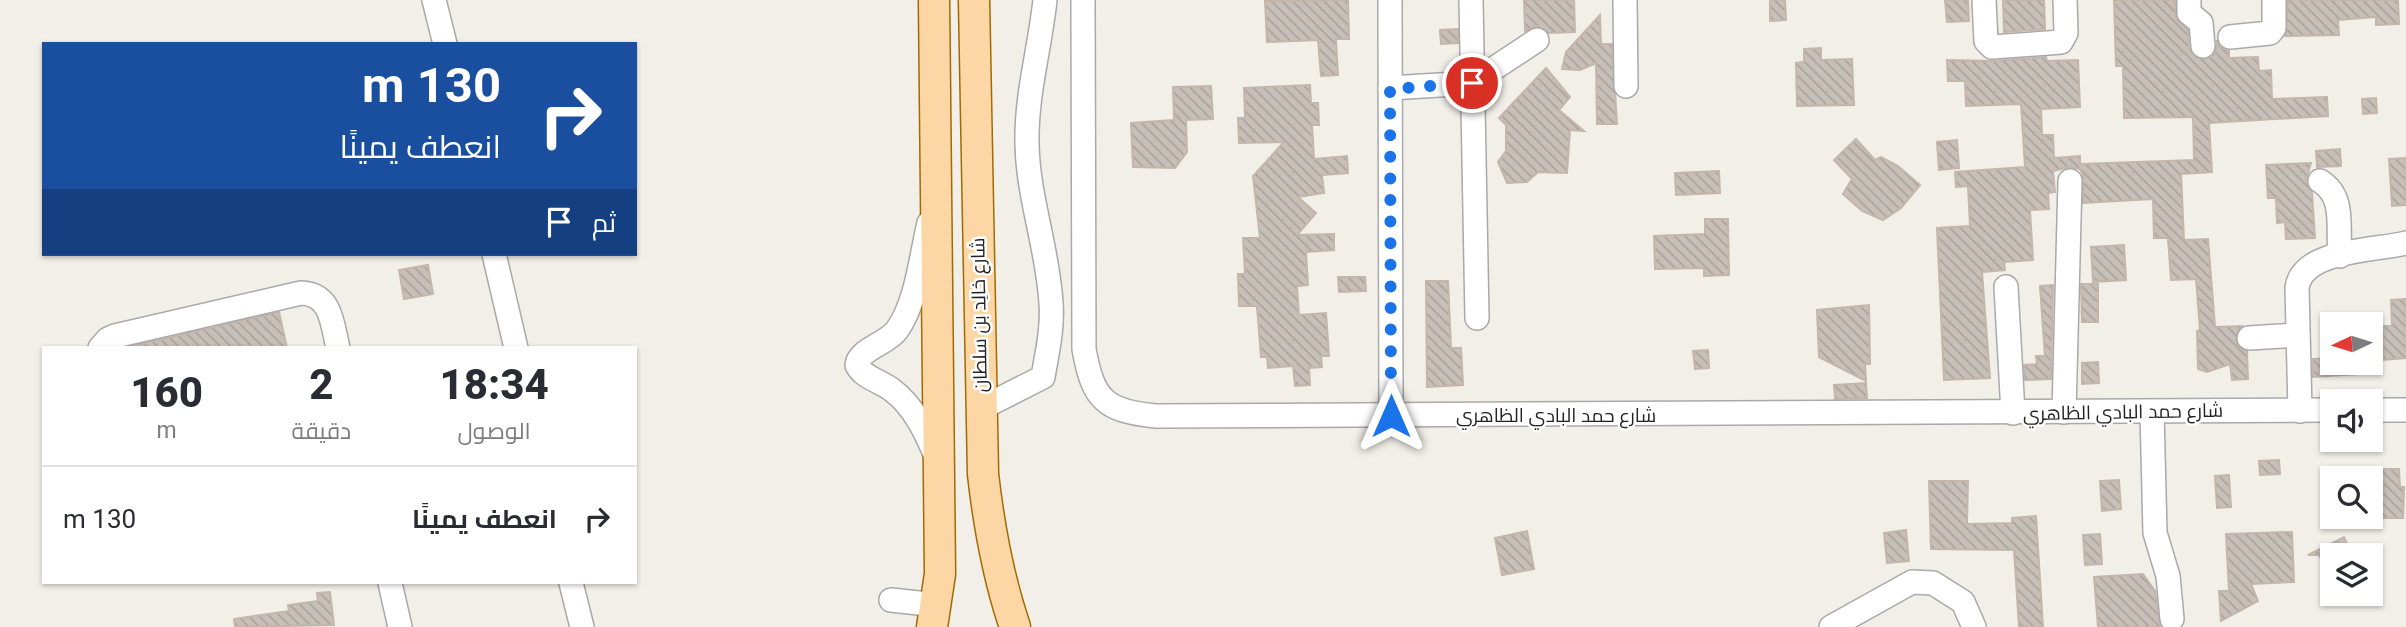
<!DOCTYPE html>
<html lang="ar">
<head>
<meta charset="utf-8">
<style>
  :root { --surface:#fff; --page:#f2f2f3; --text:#2b2b33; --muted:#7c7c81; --line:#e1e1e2 }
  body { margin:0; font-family:Roboto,Cairo,sans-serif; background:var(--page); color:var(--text); direction:rtl; height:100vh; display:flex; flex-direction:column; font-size:26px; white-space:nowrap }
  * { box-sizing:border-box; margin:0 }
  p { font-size:23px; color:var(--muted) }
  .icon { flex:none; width:38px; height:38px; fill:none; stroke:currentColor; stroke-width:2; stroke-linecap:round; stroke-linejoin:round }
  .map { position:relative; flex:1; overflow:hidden; direction:ltr }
  .details { position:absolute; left:42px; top:346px; width:595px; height:238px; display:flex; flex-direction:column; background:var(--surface); border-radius:0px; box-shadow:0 2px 5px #0004; direction:rtl }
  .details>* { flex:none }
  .banner { position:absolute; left:42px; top:42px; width:595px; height:214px; border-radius:0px; box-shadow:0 2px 5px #0004; direction:rtl; background:#1a4fa0; color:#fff; overflow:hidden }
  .needle { width:46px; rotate:266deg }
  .tools { position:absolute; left:2320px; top:312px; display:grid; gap:14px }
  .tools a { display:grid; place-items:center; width:63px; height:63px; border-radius:0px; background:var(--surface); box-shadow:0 2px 5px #0004; font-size:35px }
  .pin { position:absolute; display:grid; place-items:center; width:60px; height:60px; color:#fff; margin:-30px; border:4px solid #fff; border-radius:50%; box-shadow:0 2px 7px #0007 }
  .me { position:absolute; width:77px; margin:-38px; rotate:0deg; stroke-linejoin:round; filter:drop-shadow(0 0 5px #0008) }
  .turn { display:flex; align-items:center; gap:24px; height:147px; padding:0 21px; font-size:32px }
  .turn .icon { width:91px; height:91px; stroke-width:2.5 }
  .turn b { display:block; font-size:49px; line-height:60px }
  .then { display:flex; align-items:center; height:66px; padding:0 21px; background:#0003; gap:14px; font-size:26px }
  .eta { display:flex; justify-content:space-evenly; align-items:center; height:119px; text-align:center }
  .eta b { font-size:42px; font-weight:800; line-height:49px }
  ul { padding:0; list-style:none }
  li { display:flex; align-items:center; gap:21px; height:105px; padding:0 21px; border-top:2px solid var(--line) }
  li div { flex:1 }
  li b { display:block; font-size:26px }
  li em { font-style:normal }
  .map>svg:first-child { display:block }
</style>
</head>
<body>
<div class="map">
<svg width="2406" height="627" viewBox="0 0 2406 627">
  <defs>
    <pattern id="building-back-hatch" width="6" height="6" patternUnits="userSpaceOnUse" patternTransform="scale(1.75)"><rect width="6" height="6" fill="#c7bfb8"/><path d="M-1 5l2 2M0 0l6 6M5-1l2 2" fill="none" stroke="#aba49e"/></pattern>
  </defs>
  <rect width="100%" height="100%" fill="#f2efe9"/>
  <g fill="url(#building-back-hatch)" stroke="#c4b6ab" stroke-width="2">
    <path d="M 1348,0 L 1349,39 L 1336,39 L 1338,75 L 1321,76 L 1318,40 L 1267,42 L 1265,1 Z"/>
    <path d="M 1524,0 L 1574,0 L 1575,32 L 1549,33 L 1537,26 L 1525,31 Z"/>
    <path d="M 1770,0 L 1785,0 L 1786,20 L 1770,21 Z"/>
    <path d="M 1945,0 L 1968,0 L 1969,21 L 1947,22 Z"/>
    <path d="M 2003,0 L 2044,0 L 2045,29 L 2004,32 Z"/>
    <path d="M 2114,0 L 2175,0 L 2176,18 L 2188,30 L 2189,48 L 2196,58 L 2212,57 L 2216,51 L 2217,40 L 2219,46 L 2229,51 L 2229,58 L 2258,57 L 2259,71 L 2271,70 L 2272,99 L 2327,97 L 2328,116 L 2209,123 L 2212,172 L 2181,174 L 2184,240 L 2208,239 L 2215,327 L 2242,326 L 2235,340 L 2238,346 L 2247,351 L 2248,379 L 2232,380 L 2230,364 L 2207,372 L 2198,369 L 2197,331 L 2200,330 L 2196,279 L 2171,280 L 2168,238 L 2154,238 L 2153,199 L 2083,203 L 2083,175 L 2080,169 L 2070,167 L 2053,171 L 2055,192 L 2048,193 L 2049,209 L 2030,210 L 2033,260 L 2004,262 L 2005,270 L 1982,272 L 1990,378 L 1944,380 L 1937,228 L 1970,226 L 1968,186 L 1956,187 L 1955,172 L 2025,167 L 2021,104 L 1966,106 L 1965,81 L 1948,81 L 1947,60 L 1993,61 L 2046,57 L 2047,61 L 2078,60 L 2080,107 L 2041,109 L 2042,135 L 2053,135 L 2054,158 L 2080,156 L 2080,164 L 2194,160 L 2193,117 L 2124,118 L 2123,66 L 2116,66 Z"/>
    <path d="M 2288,0 L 2398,0 L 2399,24 L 2376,25 L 2376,17 L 2338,20 L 2339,35 L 2285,36 Z"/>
    <path d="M 1600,15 L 1601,44 L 1612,44 L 1617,124 L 1597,124 L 1596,63 L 1580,70 L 1562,69 L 1566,52 Z"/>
    <path d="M 1458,29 L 1458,43 L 1441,44 L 1440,30 Z"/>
    <path d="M 1821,48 L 1821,60 L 1852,59 L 1854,105 L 1797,106 L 1796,63 L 1804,62 L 1804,49 Z"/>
    <path d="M 1546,68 L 1570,97 L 1559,110 L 1584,131 L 1570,130 L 1567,173 L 1538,172 L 1527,182 L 1507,183 L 1498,162 L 1506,151 L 1506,125 L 1499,118 Z"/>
    <path d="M 1310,85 L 1311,103 L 1318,103 L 1319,125 L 1312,125 L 1314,159 L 1347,156 L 1348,173 L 1322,175 L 1324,193 L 1298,197 L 1316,213 L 1297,235 L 1334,234 L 1334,250 L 1306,252 L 1308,285 L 1297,286 L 1299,315 L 1326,313 L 1329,356 L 1321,356 L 1322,367 L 1309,368 L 1310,385 L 1295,386 L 1293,366 L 1268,368 L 1267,357 L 1261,357 L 1257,306 L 1239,306 L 1238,274 L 1245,274 L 1243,238 L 1260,238 L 1253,176 L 1284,142 L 1239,143 L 1238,118 L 1245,118 L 1244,88 Z"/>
    <path d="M 1211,86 L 1213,119 L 1186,120 L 1187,152 L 1175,168 L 1133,167 L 1131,123 L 1174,120 L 1173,87 Z"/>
    <path d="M 2376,98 L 2377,113 L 2363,114 L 2362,99 Z"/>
    <path d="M 1856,139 L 1875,160 L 1881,157 L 1898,166 L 1920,185 L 1901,208 L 1883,220 L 1862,211 L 1843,194 L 1852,179 L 1834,160 Z"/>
    <path d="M 1957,140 L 1959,168 L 1939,170 L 1937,142 Z"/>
    <path d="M 2340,149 L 2341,166 L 2317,167 L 2316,151 Z"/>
    <path d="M 2406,158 L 2406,205 L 2392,206 L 2389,159 Z"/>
    <path d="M 2311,163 L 2306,180 L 2312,193 L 2315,238 L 2286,239 L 2285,222 L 2277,223 L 2276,198 L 2268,198 L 2266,165 Z"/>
    <path d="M 1719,171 L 1720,193 L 1676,195 L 1675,173 Z"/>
    <path d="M 1705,219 L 1728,219 L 1729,275 L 1704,276 L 1704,268 L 1655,269 L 1654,236 L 1705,234 Z"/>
    <path d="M 2124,245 L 2126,280 L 2093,282 L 2091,247 Z"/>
    <path d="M 428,265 L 433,294 L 404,299 L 399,270 Z"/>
    <path d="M 1338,277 L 1365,277 L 1366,291 L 1339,292 Z"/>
    <path d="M 1426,281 L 1448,281 L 1451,348 L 1461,348 L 1463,385 L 1427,387 Z"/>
    <path d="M 2081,284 L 2098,284 L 2098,322 L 2082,322 Z"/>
    <path d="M 2053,285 L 2051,379 L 2025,380 L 2024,365 L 2037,364 L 2036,356 L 2045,356 L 2040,286 Z"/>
    <path d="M 2406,299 L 2406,358 L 2383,360 L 2382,326 L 2392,326 L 2391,300 Z"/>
    <path d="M 1869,305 L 1870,364 L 1865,364 L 1866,381 L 1819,357 L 1817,310 Z"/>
    <path d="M 279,312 L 287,348 L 124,348 Z"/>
    <path d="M 1708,350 L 1709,368 L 1695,369 L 1693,351 Z"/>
    <path d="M 2333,358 L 2333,362 L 2375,362 L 2375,373 L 2313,377 L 2313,359 Z"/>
    <path d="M 2098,362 L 2099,383 L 2082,384 L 2082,363 Z"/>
    <path d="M 1866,383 L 1867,398 L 1835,399 L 1834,385 Z"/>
    <path d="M 2279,460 L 2280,474 L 2260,475 L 2259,461 Z"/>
    <path d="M 2371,469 L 2399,469 L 2400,487 L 2404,487 L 2403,518 L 2371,518 Z"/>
    <path d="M 2229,475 L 2231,507 L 2217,508 L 2215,476 Z"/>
    <path d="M 2119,480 L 2121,509 L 2102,511 L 2100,481 Z"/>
    <path d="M 1929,481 L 1968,481 L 1967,524 L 2012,523 L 2012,518 L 2036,516 L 2043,627 L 2019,627 L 2014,550 L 1931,549 Z"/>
    <path d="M 1906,530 L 1909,561 L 1887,563 L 1884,533 Z"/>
    <path d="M 1527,531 L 1534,569 L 1502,575 L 1495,538 Z"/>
    <path d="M 2292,532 L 2294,582 L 2251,584 L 2258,601 L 2221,621 L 2219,591 L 2229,591 L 2226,534 Z"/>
    <path d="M 2100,534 L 2102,564 L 2085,565 L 2083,535 Z"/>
    <path d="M 2344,537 L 2352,555 L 2333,555 L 2333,583 L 2319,555 L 2308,555 Z"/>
    <path d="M 2143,574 L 2155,591 L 2160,627 L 2098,627 L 2094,577 Z"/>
    <path d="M 330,592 L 334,625 L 235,627 L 234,619 L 289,611 L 288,605 L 318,601 L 317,593 Z"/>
  </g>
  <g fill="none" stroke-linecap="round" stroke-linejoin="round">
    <g stroke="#a9a9a9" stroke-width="26">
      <g id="minor">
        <path d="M 434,0 L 445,44"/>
        <path d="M 1083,0 L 1084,349 C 1093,400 1105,411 1156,416 L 2333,410"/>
        <path d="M 1390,0 L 1391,416"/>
        <path d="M 1471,0 L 1477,318"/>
        <path d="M 1625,0 L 1626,86"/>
        <path d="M 1984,0 L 1986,41 L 1992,47 L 2061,42 L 2066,33 L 2065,0"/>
        <path d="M 2189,0 L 2189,13 L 2201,23 L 2203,46"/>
        <path d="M 2230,37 L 2270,33 L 2274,28 L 2274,0"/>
        <path d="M 1390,88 L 1472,83 L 1537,40"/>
        <path d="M 2320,181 C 2346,197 2337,227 2340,256"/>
        <path d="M 929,223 C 921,256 917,302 897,330 C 887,344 859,349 857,365 C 863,378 881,381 892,390 C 914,406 927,434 937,459"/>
        <path d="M 494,254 L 516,348"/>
        <path d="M 2006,287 L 2013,413"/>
        <path d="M 2249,338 L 2298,335"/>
        <path d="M 100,348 L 108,339 L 115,336 L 301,293 C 332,294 332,324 338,348"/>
        <path d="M 980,409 L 1043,377 C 1047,353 1053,328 1051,303 C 1048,249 1028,198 1027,144 C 1026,94 1040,48 1045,0"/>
        <path d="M 2371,410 L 2406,410"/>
        <path d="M 2300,411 L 2297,288 C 2302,249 2375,251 2406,243"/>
        <path d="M 2064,412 L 2070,181"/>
        <path d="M 2152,412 L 2155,533 L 2168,576 L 2172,619"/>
        <path d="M 390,583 L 400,627"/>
        <path d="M 571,583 L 582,627"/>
        <path d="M 891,600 L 937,605"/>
        <path d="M 1831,627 L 1912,582 L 1933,583 L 1963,602 L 1974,627"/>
      </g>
    </g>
    <g stroke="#a06b00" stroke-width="33">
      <g id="major">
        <path d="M 974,0 L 983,474 C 989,527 998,577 1015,627"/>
        <path d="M 932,627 L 940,574 L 934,0"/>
      </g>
    </g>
    <use href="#minor" stroke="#fff" stroke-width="23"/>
    <use href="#major" stroke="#fcd6a4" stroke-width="30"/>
  </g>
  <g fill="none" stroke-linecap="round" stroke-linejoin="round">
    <path stroke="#1a73e8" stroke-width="12" stroke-dasharray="0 21.6" d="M 1391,416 L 1390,89 L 1472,83"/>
  </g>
  <g text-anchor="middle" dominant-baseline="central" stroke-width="5" stroke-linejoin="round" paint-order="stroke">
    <g font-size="19" fill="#222" stroke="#fff">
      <text transform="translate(979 315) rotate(-91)">شارع خالِد بن سلطان</text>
      <text transform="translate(2123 412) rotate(-1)">شارع حمد البادي الظاهري</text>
      <text x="1556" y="415">شارع حمد البادي الظاهري</text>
    </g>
  </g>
</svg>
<div class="tools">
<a><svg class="needle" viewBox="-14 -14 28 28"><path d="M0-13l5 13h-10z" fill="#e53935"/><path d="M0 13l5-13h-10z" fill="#7c7c81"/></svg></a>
<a><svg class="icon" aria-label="sound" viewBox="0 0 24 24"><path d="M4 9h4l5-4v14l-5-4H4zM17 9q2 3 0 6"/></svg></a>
<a><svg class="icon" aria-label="search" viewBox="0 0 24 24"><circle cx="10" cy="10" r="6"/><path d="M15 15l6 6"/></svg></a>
<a><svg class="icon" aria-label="layers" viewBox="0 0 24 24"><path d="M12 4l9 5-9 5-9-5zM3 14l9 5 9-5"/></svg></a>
</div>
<div class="pin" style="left:1472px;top:83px;background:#d93025"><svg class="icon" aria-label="arrive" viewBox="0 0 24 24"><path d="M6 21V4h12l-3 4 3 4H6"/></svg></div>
<svg class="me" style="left:1391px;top:416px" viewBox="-20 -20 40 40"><path d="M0-17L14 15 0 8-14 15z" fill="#1a73e8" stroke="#fff" stroke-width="4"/></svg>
<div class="banner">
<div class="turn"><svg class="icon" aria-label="right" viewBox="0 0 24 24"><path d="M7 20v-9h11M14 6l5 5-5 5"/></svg><div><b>130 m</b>انعطف يمينًا</div></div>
<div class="then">ثم<svg class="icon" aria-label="arrive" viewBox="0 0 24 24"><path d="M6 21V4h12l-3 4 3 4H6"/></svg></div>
</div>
<section class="details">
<div class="eta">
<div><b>18:34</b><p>الوصول</p></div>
<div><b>2</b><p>دقيقة</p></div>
<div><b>160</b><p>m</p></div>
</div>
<ul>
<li><svg class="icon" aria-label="right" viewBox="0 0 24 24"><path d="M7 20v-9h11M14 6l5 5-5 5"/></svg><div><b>انعطف يمينًا</b></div><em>130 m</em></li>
</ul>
</section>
</div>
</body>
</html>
